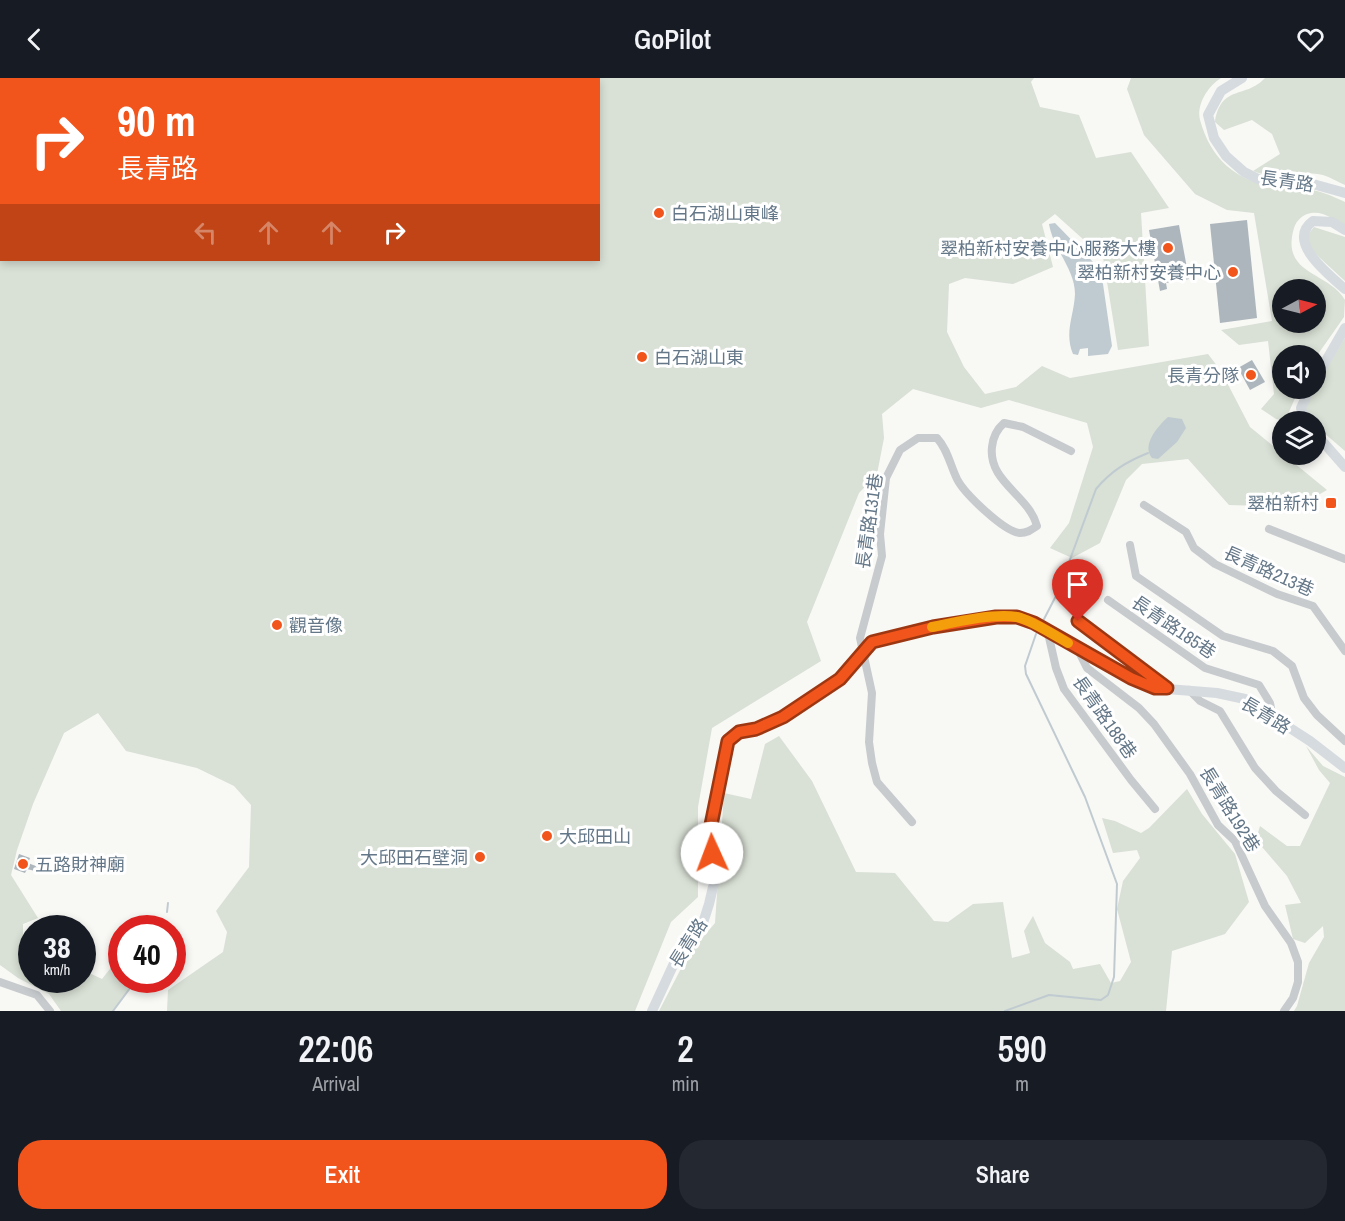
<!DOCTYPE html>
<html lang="en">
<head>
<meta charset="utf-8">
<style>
  :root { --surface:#171b24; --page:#242831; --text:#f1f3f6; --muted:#9ea1a6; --accent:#f1551c }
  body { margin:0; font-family:"Archivo Narrow","Noto Sans TC",sans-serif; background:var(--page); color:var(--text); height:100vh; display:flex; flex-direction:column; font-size:22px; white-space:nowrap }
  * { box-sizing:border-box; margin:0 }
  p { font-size:20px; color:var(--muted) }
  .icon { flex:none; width:33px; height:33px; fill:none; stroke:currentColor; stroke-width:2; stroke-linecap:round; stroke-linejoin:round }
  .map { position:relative; height:933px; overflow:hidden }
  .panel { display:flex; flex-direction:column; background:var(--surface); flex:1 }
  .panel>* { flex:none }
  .hud { position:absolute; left:0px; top:0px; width:600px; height:183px; box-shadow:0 3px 9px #0003; background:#f1551c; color:#fff; overflow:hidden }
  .needle { width:39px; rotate:83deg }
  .tools { position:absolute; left:1272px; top:201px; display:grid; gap:12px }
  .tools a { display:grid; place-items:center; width:54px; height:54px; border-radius:50%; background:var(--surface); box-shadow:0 3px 9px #0003; font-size:30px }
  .speed { position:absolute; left:18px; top:837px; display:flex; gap:12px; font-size:30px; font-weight:700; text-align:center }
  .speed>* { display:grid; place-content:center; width:78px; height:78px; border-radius:50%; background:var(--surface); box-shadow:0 3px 9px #0003; line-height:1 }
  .speed small { font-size:15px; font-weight:400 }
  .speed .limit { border:9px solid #d22; background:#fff; color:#111 }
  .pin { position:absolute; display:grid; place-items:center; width:51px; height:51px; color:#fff; margin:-62px -26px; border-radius:50% 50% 50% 0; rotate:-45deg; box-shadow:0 0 6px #0007 }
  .pin .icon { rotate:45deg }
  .me { position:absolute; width:66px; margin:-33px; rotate:358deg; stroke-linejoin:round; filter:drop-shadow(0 0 4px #0008) }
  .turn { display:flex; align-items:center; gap:21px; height:126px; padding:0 18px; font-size:27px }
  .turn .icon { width:78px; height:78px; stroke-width:2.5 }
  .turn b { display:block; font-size:42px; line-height:51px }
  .lanes { display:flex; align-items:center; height:57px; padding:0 18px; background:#0003; justify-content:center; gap:30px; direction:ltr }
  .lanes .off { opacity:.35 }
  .eta { display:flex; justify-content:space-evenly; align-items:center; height:102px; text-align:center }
  .eta b { font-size:36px; font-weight:600; line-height:42px }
  .primary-button { display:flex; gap:12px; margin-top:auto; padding:12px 18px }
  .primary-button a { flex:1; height:69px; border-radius:24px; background:var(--accent); color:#fff; font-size:24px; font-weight:600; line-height:69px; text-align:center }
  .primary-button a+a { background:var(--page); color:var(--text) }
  header { display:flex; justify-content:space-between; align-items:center; height:78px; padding:0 18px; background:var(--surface); font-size:27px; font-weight:600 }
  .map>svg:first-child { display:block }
</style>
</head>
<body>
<header><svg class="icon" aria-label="back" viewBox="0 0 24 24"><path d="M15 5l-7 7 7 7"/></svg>GoPilot<svg class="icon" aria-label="heart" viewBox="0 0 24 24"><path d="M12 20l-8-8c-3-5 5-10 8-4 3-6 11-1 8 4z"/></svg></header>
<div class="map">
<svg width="1345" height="933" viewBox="0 0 1345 933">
  <rect width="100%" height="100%" fill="#f8f8f5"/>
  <g fill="#d9e0d5" fill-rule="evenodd">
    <path d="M 0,0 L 1034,0 L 1031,4 L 1040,29 L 1079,37 L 1096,80 L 1131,74 L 1169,130 L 1141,135 L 1149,268 L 1118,272 L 1103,179 L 1055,136 L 1042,146 L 1053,189 L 1013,206 L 965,200 L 949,206 L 947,254 L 964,289 L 985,316 L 1016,309 L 1042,288 L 1070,300 L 1208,276 L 1221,293 L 1250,349 L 1327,412 L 1297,429 L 1229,427 L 1188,381 L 1142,386 L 1126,402 L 1100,465 L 1072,480 L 1050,470 L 1069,445 L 1093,369 L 1087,345 L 1009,322 L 981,330 L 913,311 L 882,336 L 884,360 L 877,396 L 859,415 L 807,544 L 821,583 L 712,650 L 698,729 L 698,819 L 671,844 L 635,933 L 167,933 L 168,912 L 223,874 L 227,854 L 216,833 L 249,789 L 251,727 L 234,708 L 197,690 L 126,673 L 98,635 L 64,655 L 33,726 L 17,772 L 11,797 L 38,840 L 23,846 L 23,859 L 31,866 L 32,902 L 82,902 L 83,892 L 102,901 L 121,877 L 122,902 L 137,902 L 113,933 L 61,933 L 49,916 L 18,900 L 0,887 ZM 2,2 L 598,2 L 598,182 L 2,182 Z"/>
    <path d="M 1131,0 L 1221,0 C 1208,8 1196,27 1200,42 C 1213,89 1245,108 1292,111 C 1298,112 1304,111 1310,112 C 1322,113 1334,119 1345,124 L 1345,148 C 1334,142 1324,133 1311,135 C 1303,136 1296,143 1294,150 C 1280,197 1328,193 1345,222 L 1344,239 L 1316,279 L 1282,278 L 1282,310 L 1299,311 L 1285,343 L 1276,341 L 1261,331 L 1274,316 L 1268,263 L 1239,267 L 1221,252 L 1272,243 L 1254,135 L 1227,132 L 1195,116 L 1144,57 L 1127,11 ZM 1282,212 L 1316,212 L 1316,244 L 1282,244 Z"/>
    <path d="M 1265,0 L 1345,0 L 1345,107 C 1338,104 1330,99 1323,97 C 1298,92 1277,103 1253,93 L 1280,76 L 1272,56 L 1252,42 L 1224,52 L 1215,44 C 1221,6 1246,21 1265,0 Z"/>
    <path d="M 1314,149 L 1345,159 L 1345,203 L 1307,168 L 1306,159 Z"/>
    <path d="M 1345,260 L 1345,373 L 1316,348 L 1316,344 L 1309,342 L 1304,328 Z"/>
    <path d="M 779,658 L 812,703 L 856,794 L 895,795 L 934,843 L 948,844 L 973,826 L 1003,824 L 1012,880 L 1030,875 L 1024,853 L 1033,838 L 1045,865 L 1070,884 L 1073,891 L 1100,886 L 1111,905 L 1120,903 L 1131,884 L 1117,831 L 1123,803 L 1140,780 L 1137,772 L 1113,775 L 1102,740 L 1115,743 L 1141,755 L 1149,750 L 1187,711 L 1202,736 L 1235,776 L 1249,824 L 1225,856 L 1172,873 L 1166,933 L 659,933 L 688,877 L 715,845 L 724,715 L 751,721 L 765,666 Z"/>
    <path d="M 1306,668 L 1323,688 L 1345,699 L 1345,933 L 1294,933 L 1297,928 L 1309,885 L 1324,859 L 1323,848 L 1305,865 L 1293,861 L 1285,827 L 1301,825 L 1287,798 L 1256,762 L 1260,748 L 1287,768 L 1300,768 L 1330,705 L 1319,692 Z"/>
  </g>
  <g fill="#c0cbd1">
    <path d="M 1055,145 L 1096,187 L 1103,206 L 1112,268 L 1108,276 L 1088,278 L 1088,270 L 1080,271 L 1078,277 L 1073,276 C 1064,254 1074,238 1075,216 C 1075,191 1053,171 1049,146 Z"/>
    <path d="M 1168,339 L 1182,341 L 1186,350 L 1177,364 L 1158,381 L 1152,380 C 1141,367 1158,348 1168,339 Z"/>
  </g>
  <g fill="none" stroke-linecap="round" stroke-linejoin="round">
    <g stroke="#c0cbd1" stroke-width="2">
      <path d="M 1043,543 L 1058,514 L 1096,411 C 1111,393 1126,384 1148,375"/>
      <path d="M 167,834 L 168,825"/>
      <path d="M 165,850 L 166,847"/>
      <path d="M 113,933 L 136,902"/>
      <path d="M 1005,933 L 1049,917 L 1101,922 L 1108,917 L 1114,899 L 1117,806 L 1085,719 L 1026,596 L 1025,588 L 1036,556"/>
    </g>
  </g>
  <g fill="#adb6bc">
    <path d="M 1247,142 L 1257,240 L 1220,245 L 1210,146 Z"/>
    <path d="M 1179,147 L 1189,201 L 1166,205 L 1167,211 L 1160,213 L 1149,152 Z"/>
    <path d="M 1252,282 L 1265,304 L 1250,312 L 1238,290 Z"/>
    <path d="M 19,776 L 30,780 L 28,785 L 41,790 L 39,794 L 27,791 L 25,795 L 14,791 Z"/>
  </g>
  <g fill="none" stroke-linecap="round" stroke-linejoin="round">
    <g stroke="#c7cbce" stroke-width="8">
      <path d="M 1144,427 L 1186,454 L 1194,470 L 1215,486 L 1277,516 L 1313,528 L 1345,573"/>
      <path d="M 1269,451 L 1345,481"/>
      <path d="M 1130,467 L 1136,498 L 1223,558 L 1273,573 L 1292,588 L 1304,620 L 1317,637 L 1345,663"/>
      <path d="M 1108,522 L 1205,590 L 1259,607 L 1270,625 L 1273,640"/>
      <path d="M 1078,543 L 1167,610"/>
      <path d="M 1048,555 L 1056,590 L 1064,611 L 1131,702 L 1155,731"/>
      <path d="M 1078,572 L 1087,590 L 1139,630 L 1154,646 L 1190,696 L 1218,747 L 1235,763 L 1265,828 L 1291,865 L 1298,884 L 1298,904 L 1293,920 L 1284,933"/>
      <path d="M 1189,612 L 1200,623 L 1220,633 L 1255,690 L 1276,713 L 1305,737"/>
      <path d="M 912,744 L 877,704 L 872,685 L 869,664 L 872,615 L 860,560 L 882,478 L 880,456 L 886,400 L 900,372 L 918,360 L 937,360 C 948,372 950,387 957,401 C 964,415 1004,454 1020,455 C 1027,455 1031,452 1037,448 C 1029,417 988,404 992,369 C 993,359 996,352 1004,345 L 1023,349 L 1071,373"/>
      <path d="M 0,904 L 37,917 L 50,933"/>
    </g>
    <g stroke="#d6dbdf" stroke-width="10">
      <path d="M 1242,0 L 1221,13 L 1208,37 L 1214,60 L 1226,78 L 1244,94 L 1258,101 L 1302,103 L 1345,115"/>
      <path d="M 1345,152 L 1332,144 L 1313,143 C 1285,163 1329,197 1345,211"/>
      <path d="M 1316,300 L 1345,250"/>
      <path d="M 1305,344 L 1301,330 L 1310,310"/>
      <path d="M 1316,356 L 1345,389"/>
      <path d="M 652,933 L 676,881 L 702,848 L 709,826 L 714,805 L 711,747 L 728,663 L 739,654 L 756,651 L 783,639 L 840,601 L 872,564 L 963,544 L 1017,539 L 1034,545 L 1099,584 L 1155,610 L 1217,615 L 1245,621 L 1310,663 L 1345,690"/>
    </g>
  </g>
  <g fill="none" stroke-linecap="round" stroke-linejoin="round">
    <g stroke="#9d3712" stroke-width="15">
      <path id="route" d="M 712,775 L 711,747 L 728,663 L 739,654 L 756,651 L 783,639 L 840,601 L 872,564 L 933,549 L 996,539 L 1017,539 L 1034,545 L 1131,600 L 1155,610 L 1167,610 L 1078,543"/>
    </g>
    <use href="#route" stroke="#f1551c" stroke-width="10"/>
    <path stroke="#f59e0b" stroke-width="10" d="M 932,549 C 956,544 993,535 1017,539 C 1029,541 1056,558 1068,565"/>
  </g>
  <g fill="#f1551c" stroke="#fff" stroke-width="2">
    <circle cx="659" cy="135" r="6"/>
    <circle cx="1168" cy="170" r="6"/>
    <circle cx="1233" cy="194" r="6"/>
    <circle cx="642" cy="279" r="6"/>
    <circle cx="1251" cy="297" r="6"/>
    <rect x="1325" y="419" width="12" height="12" rx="3"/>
    <circle cx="277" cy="547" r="6"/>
    <circle cx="547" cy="758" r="6"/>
    <circle cx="480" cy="779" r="6"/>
    <circle cx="23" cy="786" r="6"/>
  </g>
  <g text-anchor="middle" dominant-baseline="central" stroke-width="6" stroke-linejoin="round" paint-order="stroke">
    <g font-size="18" fill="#647788" stroke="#fff">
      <text transform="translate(1287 103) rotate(8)">長青路</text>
      <text transform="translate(869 443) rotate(-82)">長青路131巷</text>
      <text transform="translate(1269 493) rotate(24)">長青路213巷</text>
      <text transform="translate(1174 549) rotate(34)">長青路185巷</text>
      <text transform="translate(1266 637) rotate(31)">長青路</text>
      <text transform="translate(1105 639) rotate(55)">長青路188巷</text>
      <text transform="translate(1230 731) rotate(58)">長青路192巷</text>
      <text transform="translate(688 865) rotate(-58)">長青路</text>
    </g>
    <g font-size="18" fill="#647788" stroke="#fff" text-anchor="start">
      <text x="671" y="135">白石湖山東峰</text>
      <text x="1156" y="170" text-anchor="end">翠柏新村安養中心服務大樓</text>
      <text x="1221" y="194" text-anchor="end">翠柏新村安養中心</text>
      <text x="654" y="279">白石湖山東</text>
      <text x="1239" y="297" text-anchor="end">長青分隊</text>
      <text x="1319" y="425" text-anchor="end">翠柏新村</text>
      <text x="289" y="547">觀音像</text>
      <text x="559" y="758">大邱田山</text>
      <text x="468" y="779" text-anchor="end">大邱田石壁洞</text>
      <text x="35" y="786">五路財神廟</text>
    </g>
  </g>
</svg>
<div class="tools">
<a><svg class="needle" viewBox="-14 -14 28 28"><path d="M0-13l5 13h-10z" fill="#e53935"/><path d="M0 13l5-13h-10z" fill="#9ea1a6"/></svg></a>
<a><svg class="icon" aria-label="sound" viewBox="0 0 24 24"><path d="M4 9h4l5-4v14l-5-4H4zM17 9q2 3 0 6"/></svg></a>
<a><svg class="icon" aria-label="layers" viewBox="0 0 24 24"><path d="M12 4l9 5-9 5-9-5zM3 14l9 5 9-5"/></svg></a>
</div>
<div class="speed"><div>38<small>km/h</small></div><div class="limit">40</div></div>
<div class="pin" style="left:1078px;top:543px;background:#d93025"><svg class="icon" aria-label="arrive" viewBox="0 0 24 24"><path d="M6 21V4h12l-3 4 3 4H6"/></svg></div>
<svg class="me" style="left:712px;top:775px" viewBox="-20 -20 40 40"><circle r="19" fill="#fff"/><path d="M0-13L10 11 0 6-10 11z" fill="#f1551c"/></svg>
<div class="hud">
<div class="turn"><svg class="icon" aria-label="right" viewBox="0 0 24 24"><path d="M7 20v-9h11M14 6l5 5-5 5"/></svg><div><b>90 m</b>長青路</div></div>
<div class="lanes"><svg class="icon off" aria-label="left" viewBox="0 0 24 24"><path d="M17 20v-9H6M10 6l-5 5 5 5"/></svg><svg class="icon off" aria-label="ahead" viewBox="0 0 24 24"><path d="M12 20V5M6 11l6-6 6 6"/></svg><svg class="icon off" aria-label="ahead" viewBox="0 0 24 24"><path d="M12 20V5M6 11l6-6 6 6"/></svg><svg class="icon" aria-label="right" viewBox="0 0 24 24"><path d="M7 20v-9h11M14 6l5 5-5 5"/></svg></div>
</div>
</div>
<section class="panel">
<div class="eta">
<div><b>22:06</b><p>Arrival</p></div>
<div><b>2</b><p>min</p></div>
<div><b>590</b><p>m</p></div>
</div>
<div class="primary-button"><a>Exit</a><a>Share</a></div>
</section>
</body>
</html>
